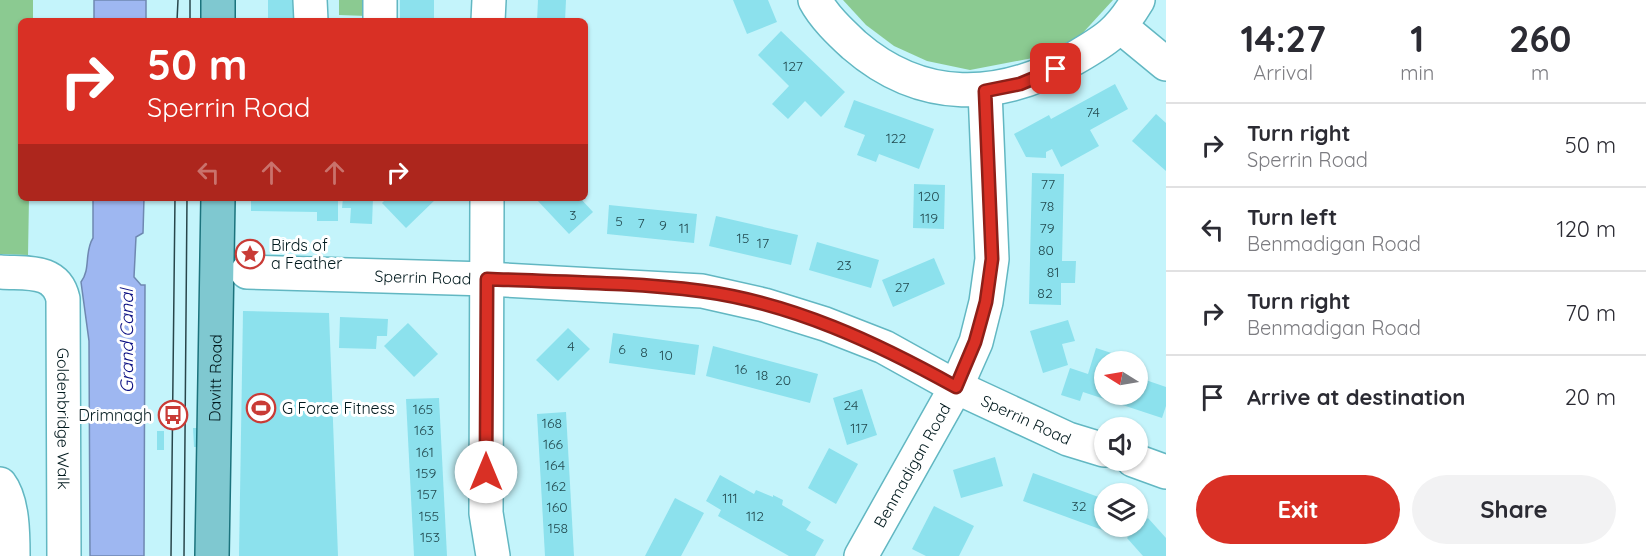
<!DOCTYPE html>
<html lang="en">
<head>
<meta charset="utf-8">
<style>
  :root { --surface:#fff; --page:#f2f2f3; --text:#2b2b33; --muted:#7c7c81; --line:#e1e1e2; --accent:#d93025 }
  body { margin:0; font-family:Quicksand,sans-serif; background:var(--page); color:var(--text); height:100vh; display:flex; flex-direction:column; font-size:22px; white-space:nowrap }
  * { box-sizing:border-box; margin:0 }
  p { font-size:20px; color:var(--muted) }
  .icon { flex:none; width:33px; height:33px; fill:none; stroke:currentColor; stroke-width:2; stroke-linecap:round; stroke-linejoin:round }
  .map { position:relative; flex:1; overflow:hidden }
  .sheet { display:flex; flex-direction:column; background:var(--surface); width:480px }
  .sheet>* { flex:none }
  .hud { position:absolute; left:18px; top:18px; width:570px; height:183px; border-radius:9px; box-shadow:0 2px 4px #0004; background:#d93025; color:#fff; overflow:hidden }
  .needle { width:39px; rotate:281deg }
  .fabs { position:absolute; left:1094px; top:351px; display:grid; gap:12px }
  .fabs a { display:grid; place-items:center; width:54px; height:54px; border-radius:50%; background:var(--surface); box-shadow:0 2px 4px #0004; font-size:30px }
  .pin { position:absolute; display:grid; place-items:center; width:51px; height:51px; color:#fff; margin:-26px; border-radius:12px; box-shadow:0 3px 9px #0006 }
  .me { position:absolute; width:66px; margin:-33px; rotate:0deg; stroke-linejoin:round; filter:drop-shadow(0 0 4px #0008) }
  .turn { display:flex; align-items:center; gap:21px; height:126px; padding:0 30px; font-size:27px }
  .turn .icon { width:78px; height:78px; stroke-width:2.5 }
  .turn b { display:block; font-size:42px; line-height:51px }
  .lanes { display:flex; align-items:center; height:57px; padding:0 30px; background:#0003; justify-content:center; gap:30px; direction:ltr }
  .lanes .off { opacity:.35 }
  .eta { display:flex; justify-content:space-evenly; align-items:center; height:102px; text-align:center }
  .eta b { font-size:36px; font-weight:800; line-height:42px }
  .button { display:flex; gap:12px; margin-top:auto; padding:12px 30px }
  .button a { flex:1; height:69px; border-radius:36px; background:var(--accent); color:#fff; font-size:24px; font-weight:800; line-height:69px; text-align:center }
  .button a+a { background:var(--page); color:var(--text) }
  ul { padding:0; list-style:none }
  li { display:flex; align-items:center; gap:18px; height:84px; padding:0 30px; border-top:2px solid var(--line) }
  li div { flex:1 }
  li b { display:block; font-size:22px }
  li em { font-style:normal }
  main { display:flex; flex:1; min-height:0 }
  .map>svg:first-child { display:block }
</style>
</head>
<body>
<main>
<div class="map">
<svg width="1166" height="556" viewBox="0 0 1166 556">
  <rect width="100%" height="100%" fill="#c4f4fb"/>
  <g fill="#8bca91">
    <path d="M 0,0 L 33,0 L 33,21 L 21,21 L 21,198 L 29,198 L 28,255 L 0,254 Z"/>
    <path d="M 339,0 L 367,0 L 367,16 L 339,15 Z"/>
    <path d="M 843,0 L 1113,0 L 1080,36 L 1038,57 L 970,70 L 927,61 L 894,46 L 866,25 Z"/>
  </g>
  <g fill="#9eb7f1" stroke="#6f88b1" stroke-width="1.5">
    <rect x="94" y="0" width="52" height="21"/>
    <path d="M 93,198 L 144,198 L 143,233 L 136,237 L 134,277 L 141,285 L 145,285 L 144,556 L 90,556 L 89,341 L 81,282 C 91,269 84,252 93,238 Z"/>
  </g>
  <g fill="#8ce1ed">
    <path d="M 268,0 L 295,0 L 294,21 L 268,21 Z"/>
    <rect x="400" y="0" width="34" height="21"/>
    <path d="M 538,0 L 566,0 L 565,21 L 537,21 Z"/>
    <path d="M 733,0 L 768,0 L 777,22 L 747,34 Z"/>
    <path d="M 781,31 L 845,92 L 821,117 L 805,101 L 788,119 L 772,104 L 789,86 L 758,55 Z"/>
    <path d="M 1115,84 L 1128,109 L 1090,130 L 1099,146 L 1061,167 L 1052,149 L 1046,152 L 1046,158 L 1026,157 L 1014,134 L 1049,115 L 1051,119 Z"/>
    <path d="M 854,100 L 934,129 L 919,169 L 879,154 L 876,162 L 857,155 L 865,135 L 844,127 Z"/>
    <path d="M 1156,114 L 1166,123 L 1166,171 L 1132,141 Z"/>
    <path d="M 1032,173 L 1064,174 L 1062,261 L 1076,261 L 1075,283 L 1061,283 L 1061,305 L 1029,304 Z"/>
    <path d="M 914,184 L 945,185 L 944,229 L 913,228 Z"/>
    <path d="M 251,198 L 338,198 L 338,221 L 317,221 L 317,212 L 251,211 Z"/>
    <path d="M 343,198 L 373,198 L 372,224 L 350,223 L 351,208 L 342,208 Z"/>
    <path d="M 387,198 L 437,198 L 406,228 L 382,203 Z"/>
    <path d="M 539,198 L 580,198 L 593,212 L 569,234 L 537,200 Z"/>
    <path d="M 609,205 L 697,214 L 694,243 L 607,234 Z"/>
    <path d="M 716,216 L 798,235 L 791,265 L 709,246 Z"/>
    <path d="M 817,242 L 879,260 L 871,288 L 809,270 Z"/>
    <path d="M 934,258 L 945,284 L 893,307 L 882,280 Z"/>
    <path d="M 243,311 L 329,313 L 338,556 L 239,556 Z"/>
    <path d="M 340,317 L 388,319 L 387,336 L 377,336 L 376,349 L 339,348 Z"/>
    <path d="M 1068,320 L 1075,341 L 1062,344 L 1068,365 L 1043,373 L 1030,331 Z"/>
    <path d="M 408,323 L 438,354 L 414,377 L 384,346 Z"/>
    <path d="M 568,328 L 590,349 L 558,381 L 536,360 Z"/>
    <path d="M 613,333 L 699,345 L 695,375 L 609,363 Z"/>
    <path d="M 713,346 L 818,374 L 810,403 L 706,376 Z"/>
    <path d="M 1096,348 L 1136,361 L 1104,362 L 1104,394 L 1137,394 L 1137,377 L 1166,387 L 1166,406 L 1162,418 L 1083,392 L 1080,401 L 1061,395 L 1070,368 L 1088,374 Z"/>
    <path d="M 862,389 L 877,435 L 847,445 L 833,398 Z"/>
    <path d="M 439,398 L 447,556 L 414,556 L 406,399 Z"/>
    <path d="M 566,412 L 574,556 L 545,556 L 537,414 Z"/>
    <path d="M 193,428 L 200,428 L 201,447 L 194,447 Z"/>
    <rect x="157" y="431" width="7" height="19"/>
    <path d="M 829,448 L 858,464 L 836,504 L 808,488 Z"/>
    <path d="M 995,457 L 1003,486 L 961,498 L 953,470 Z"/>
    <path d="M 1033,473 L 1104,499 L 1105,531 L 1023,501 Z"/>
    <path d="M 720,475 L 754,494 L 756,490 L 773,497 L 773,495 L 783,500 L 782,505 L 811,522 L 806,530 L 824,540 L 815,556 L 789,556 L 718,516 L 721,510 L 706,501 Z"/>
    <path d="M 675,498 L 704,513 L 681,556 L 645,556 Z"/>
    <path d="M 934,506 L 974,526 L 959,556 L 926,556 L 912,549 Z"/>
    <path d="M 1148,518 L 1166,538 L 1166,556 L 1143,556 L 1127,538 Z"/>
  </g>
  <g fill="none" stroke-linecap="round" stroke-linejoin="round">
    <g stroke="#62b7c2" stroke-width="36">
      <g id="minor">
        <path d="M 310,0 L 311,21"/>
        <path d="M 815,0 C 824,17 840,32 854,45 C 922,104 1000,101 1075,58 C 1106,40 1119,32 1138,0"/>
        <path d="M 380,21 L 380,0"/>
        <path d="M 488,21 L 489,0"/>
        <path d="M 1121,27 L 1166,64"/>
        <path d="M 487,198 L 486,513 L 493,556"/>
        <path id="s1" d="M 0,272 C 26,274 56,268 63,299 L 64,556"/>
        <path id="s2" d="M 247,272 L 487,279 L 702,291 L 764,305 L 825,324 L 884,347 L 956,387 L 1068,439 L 1104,450"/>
        <path d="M 1133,460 L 1166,472"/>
        <path d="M 0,484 C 13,501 13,535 13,556"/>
        <path id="s3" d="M 861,556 L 956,387 L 976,342 L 986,302 L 992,259 L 985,91"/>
      </g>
    </g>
    <g stroke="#1b737d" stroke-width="36">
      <g id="major">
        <path d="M 218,21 L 218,0"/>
        <path id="s4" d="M 212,556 L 218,198"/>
      </g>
    </g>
    <use href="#minor" stroke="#fff" stroke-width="33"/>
    <use href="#major" stroke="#7fc8d0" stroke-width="33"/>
    <g stroke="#28464b" stroke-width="1.5">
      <path d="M 177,21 L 178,0"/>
      <path d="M 190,21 L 190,0"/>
      <path d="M 171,556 L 175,198"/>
      <path d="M 184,556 L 187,198"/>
    </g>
  </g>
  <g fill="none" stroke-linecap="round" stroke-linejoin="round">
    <g stroke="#8d1f18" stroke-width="15">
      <path id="route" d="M 486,472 L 487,279 C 558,282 631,282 701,291 C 792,303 877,343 956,387 L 975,342 L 986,302 L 992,259 L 985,91 L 1020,84 L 1056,69"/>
    </g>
    <use href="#route" stroke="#d93025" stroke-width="10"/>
  </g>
  <defs>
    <g id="sight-ring" transform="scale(1.5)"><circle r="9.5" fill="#fff" stroke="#c93b36" stroke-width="1.5"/><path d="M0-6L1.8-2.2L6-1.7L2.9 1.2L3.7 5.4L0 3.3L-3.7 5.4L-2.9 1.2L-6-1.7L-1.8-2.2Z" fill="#c93b36"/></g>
    <g id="stadium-ring" transform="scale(1.5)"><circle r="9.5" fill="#fff" stroke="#c93b36" stroke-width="1.5"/><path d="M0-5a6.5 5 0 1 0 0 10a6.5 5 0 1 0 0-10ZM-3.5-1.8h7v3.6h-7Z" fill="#c93b36"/></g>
    <g id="bus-ring" transform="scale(1.5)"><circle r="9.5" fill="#fff" stroke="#c93b36" stroke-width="1.5"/><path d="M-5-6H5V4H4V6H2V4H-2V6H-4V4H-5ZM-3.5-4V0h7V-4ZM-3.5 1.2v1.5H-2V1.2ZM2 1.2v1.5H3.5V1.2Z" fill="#c93b36"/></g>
  </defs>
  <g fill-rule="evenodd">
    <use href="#sight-ring" x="250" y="254"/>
    <use href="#stadium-ring" x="261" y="408"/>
    <use href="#bus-ring" x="173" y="415"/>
  </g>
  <g text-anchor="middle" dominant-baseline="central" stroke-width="6" stroke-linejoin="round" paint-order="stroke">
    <g font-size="14" fill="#234b51">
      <text x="793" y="66">127</text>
      <text x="1093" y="112">74</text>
      <text x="896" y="138">122</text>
      <text x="1048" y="184">77</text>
      <text x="929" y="196">120</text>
      <text x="1047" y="206">78</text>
      <text x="573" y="215">3</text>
      <text x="929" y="218">119</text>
      <text x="619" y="221">5</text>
      <text x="641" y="223">7</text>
      <text x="663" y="225">9</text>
      <text x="684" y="228">11</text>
      <text x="1047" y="228">79</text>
      <text x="743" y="238">15</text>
      <text x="763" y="243">17</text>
      <text x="1046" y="250">80</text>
      <text x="844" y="265">23</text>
      <text x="1053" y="272">81</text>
      <text x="902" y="287">27</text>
      <text x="1045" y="293">82</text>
      <text x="571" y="346">4</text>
      <text x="622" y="349">6</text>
      <text x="644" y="352">8</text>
      <text x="666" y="355">10</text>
      <text x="741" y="369">16</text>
      <text x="762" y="375">18</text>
      <text x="783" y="380">20</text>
      <text x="851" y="405">24</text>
      <text x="423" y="409">165</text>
      <text x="552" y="423">168</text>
      <text x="859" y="428">117</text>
      <text x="424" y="430">163</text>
      <text x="553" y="444">166</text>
      <text x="425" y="452">161</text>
      <text x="555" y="465">164</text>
      <text x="426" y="473">159</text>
      <text x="556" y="486">162</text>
      <text x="427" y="494">157</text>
      <text x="730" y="498">111</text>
      <text x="1079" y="506">32</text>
      <text x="557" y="507">160</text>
      <text x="429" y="516">155</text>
      <text x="755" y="516">112</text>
      <text x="558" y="528">158</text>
      <text x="430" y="537">153</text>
    </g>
    <g font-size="16" fill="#00191d" stroke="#fff" text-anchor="start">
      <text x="271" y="245">Birds of<tspan x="271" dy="18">a Feather</tspan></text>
      <text x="282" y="408">G Force Fitness</text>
      <text x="152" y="415" text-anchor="end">Drimnagh</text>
    </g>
    <g font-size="16" fill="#00191d" stroke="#fff">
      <text stroke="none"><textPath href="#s2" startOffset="176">Sperrin Road</textPath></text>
      <text stroke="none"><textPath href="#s4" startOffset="178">Davitt Road</textPath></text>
      <text stroke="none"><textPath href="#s1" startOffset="195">Goldenbridge Walk</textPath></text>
      <text stroke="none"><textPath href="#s2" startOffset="806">Sperrin Road</textPath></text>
      <text stroke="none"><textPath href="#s3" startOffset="104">Benmadigan Road</textPath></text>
    </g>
    <g font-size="18" font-style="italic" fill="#0a0e81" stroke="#fff">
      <text transform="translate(126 341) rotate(-90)">Grand Canal</text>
    </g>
  </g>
</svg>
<div class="fabs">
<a><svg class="needle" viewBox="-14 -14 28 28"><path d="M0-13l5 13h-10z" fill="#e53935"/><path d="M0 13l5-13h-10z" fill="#7c7c81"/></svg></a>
<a><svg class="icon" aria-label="sound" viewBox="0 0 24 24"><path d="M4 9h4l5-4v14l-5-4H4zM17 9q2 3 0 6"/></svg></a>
<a><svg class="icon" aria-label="layers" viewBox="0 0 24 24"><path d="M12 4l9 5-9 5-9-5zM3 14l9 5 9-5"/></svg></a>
</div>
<div class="pin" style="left:1056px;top:69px;background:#d93025"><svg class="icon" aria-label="arrive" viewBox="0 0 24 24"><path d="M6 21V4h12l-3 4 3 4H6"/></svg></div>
<svg class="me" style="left:486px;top:472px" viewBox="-20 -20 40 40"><circle r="19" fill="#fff"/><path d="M0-13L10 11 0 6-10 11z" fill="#d93025"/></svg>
<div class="hud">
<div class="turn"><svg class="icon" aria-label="right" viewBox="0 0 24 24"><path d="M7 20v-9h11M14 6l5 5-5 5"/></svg><div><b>50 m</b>Sperrin Road</div></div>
<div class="lanes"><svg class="icon off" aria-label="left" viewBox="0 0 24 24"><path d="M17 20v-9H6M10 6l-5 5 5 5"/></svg><svg class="icon off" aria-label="ahead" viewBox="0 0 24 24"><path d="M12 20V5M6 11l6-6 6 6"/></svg><svg class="icon off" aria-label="ahead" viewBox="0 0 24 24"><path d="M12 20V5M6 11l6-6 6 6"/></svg><svg class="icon" aria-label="right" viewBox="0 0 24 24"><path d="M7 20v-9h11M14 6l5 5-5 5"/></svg></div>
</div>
</div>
<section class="sheet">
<div class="eta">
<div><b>14:27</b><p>Arrival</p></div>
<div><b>1</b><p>min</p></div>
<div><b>260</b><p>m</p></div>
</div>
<ul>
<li><svg class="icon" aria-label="right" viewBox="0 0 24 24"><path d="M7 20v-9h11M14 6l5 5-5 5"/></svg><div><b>Turn right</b><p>Sperrin Road</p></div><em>50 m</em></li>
<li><svg class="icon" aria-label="left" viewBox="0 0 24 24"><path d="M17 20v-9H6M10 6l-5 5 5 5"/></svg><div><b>Turn left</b><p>Benmadigan Road</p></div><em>120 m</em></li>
<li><svg class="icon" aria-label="right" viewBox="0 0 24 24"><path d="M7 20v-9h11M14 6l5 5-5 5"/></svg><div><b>Turn right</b><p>Benmadigan Road</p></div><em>70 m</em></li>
<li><svg class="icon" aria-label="arrive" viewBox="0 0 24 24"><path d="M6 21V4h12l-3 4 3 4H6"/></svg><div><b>Arrive at destination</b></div><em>20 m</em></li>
</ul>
<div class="button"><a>Exit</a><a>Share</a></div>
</section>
</main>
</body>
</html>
